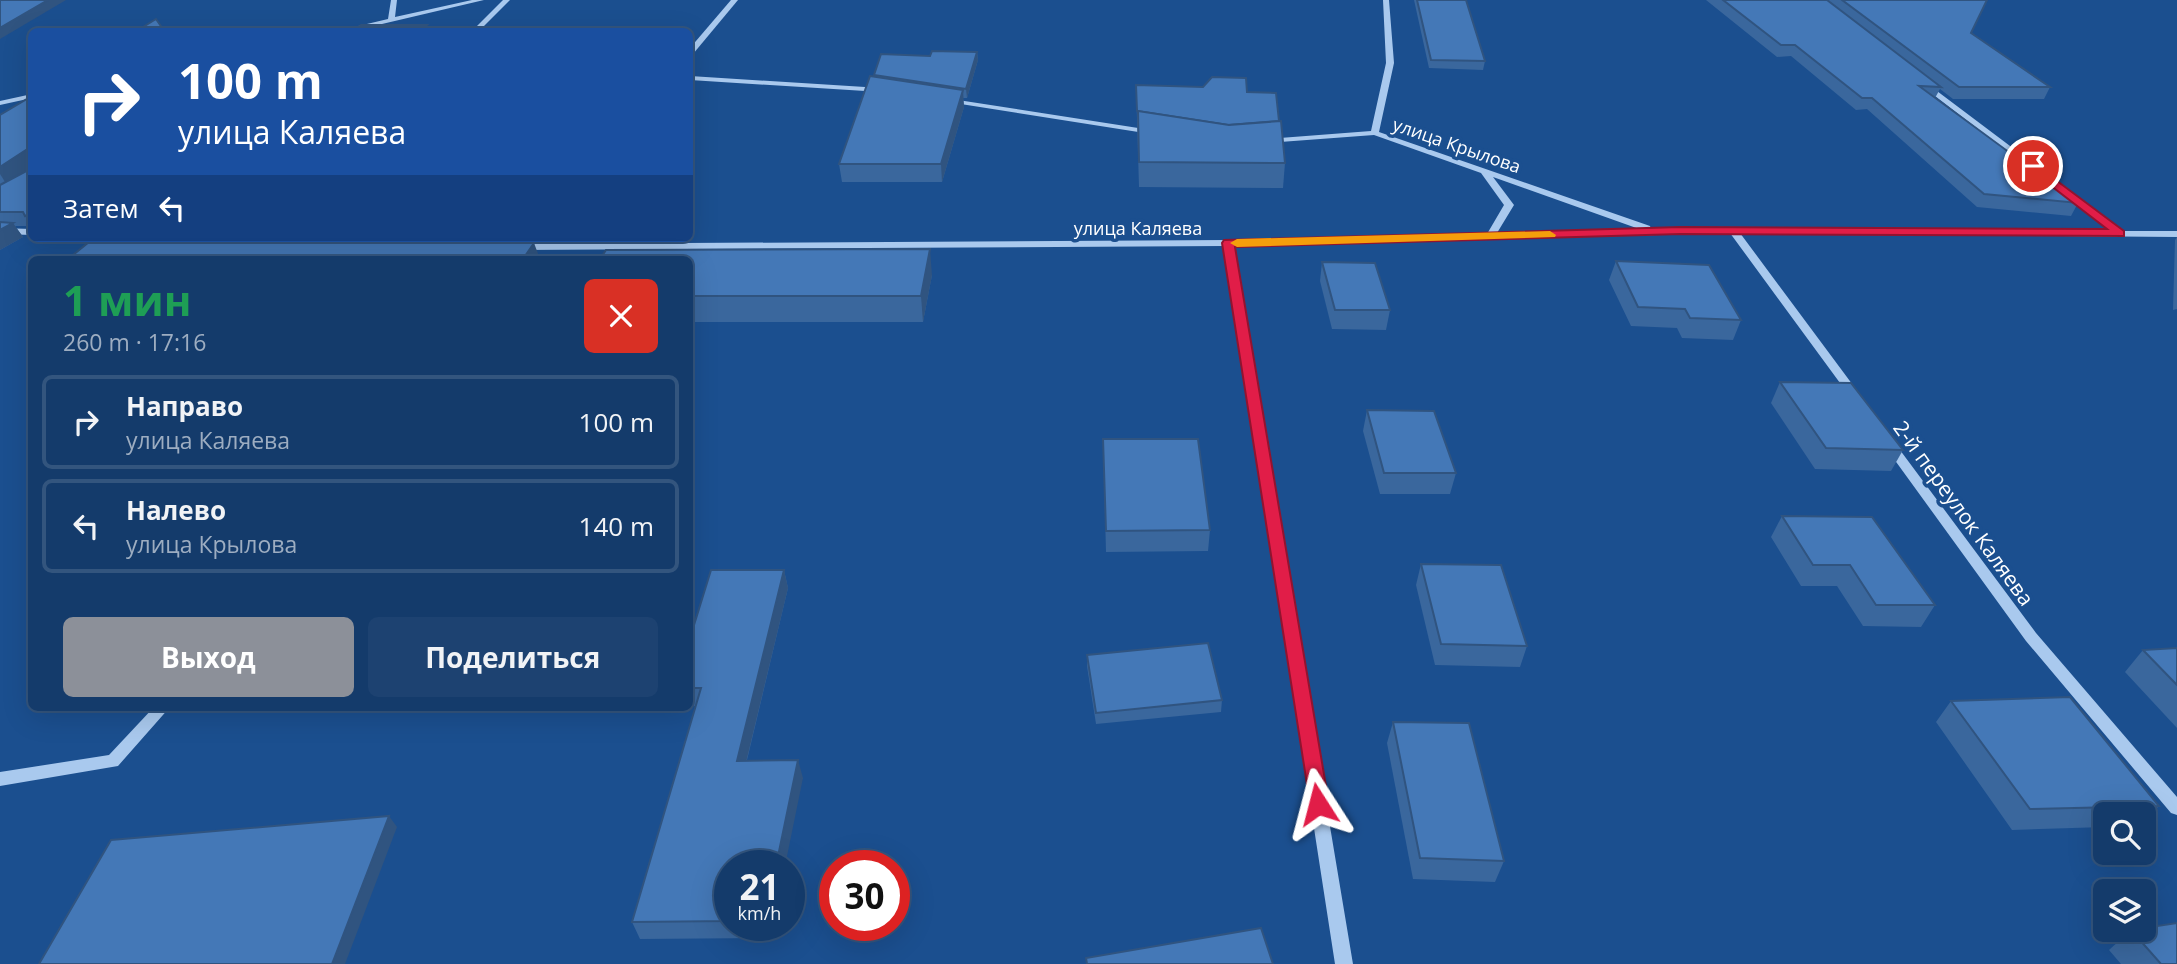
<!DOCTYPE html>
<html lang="ru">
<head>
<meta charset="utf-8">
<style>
  :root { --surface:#143b6b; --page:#1d4271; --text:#f1f3f6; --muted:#9dadc1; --line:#33557e; --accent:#8c9099 }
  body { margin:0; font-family:"Open Sans",sans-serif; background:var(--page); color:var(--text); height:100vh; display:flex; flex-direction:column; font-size:26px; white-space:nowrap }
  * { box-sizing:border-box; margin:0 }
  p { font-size:23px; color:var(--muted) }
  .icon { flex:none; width:38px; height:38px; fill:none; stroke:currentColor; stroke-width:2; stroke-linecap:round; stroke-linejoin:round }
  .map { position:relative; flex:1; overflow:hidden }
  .details { position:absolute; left:28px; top:256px; width:665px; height:455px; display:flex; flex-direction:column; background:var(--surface); border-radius:10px; box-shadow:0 7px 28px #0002,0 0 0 2px var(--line) }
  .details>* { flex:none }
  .guide { position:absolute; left:28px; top:28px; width:665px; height:214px; border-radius:10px; box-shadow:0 7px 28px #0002,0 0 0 2px var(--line); background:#1a4fa0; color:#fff; overflow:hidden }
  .fabs { position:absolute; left:2093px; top:802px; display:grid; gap:14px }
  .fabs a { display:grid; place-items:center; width:63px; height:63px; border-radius:10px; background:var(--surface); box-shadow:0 7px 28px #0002,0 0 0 2px var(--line); font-size:35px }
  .speed { position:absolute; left:714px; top:850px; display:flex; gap:14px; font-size:35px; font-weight:700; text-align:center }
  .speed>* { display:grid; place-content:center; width:91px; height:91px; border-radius:50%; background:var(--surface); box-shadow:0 7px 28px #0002,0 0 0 2px var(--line); line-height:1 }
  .speed small { font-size:18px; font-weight:400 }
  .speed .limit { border:10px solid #d22; background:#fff; color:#111 }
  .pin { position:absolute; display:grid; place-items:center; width:60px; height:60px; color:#fff; margin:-30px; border:4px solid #fff; border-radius:50%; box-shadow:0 2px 7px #0007 }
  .me { position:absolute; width:77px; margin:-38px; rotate:351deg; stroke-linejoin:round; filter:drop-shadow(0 0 5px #0008) }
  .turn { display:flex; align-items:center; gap:24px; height:147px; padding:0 35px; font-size:32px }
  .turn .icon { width:91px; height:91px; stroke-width:2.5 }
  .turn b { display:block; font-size:49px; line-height:60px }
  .then { display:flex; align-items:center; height:66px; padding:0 35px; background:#0003; gap:14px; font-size:26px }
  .round { display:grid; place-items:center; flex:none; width:74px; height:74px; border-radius:10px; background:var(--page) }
  .head { display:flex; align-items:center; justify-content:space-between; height:119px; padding:0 35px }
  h1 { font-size:42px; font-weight:700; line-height:52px; color:#1e9e55 }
  .button { display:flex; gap:14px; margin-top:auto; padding:14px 35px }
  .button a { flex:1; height:80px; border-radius:10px; background:var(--accent); color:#fff; font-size:28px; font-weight:700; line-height:80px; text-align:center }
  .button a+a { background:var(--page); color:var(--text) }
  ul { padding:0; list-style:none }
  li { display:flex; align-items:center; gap:21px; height:94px; margin:0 14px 10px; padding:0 21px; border:4px solid var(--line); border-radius:10px }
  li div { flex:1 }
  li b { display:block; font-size:26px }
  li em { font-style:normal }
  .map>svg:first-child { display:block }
</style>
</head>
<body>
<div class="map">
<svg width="2177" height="964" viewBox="0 0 2177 964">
  <rect width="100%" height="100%" fill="#1b4f8f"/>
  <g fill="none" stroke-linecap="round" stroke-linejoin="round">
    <g fill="#a9c9ee" fill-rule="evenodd">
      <path d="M 391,0 L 397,0 L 395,17 L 472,0 L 484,0 L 348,32 L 333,32 L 388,19 Z"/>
      <path d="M 503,0 L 510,0 L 478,32 L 471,32 Z"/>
      <path d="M 731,0 L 738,0 L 693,54 L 690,54 L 690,48 Z"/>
      <path d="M 1383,0 L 1389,0 L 1394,63 L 1379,132 L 1650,226 L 1651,229 L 1733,227 L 2111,231 L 1922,86 L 1922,82 L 1925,82 L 2123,231 L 2177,231 L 2177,237 L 1740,233 L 1861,396 L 1855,399 L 1851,398 L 1730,233 L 1233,246 L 1353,964 L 1335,964 L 1224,246 L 519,250 L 514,247 L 519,244 L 1228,240 L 1487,234 L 1504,205 L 1481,173 L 1374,135 L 1266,143 L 1262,141 L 1266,139 L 1371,131 L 1386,63 ZM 1493,177 L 1642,230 L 1497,233 L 1514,205 Z"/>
      <path d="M 690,76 L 881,88 L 885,90 L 881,92 L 690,80 Z"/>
      <path d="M 32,94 L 32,98 L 0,105 L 0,101 Z"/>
      <path d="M 945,98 L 1151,130 L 1155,132 L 1151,134 L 948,102 L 944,100 Z"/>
      <path d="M 0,228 L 32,229 L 32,235 L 0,234 Z"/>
      <path d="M 220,238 L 378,240 L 383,243 L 378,246 L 225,241 Z"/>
      <path d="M 1890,441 L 1894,442 L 2036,633 L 2177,797 L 2177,815 L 2171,813 L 2026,641 L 1886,448 L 1884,445 Z"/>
      <path d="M 154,707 L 170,707 L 118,766 L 0,786 L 0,772 L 109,755 Z"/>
    </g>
  </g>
  <g fill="#3a679d">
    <path d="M 1414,0 L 1466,0 L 1485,61 L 1483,70 L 1429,68 Z"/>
    <path d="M 1706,0 L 1987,0 L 1971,33 L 2050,87 L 2044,99 L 1953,99 L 1940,89 L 1935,98 L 2078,203 L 2071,216 L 1977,207 L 1867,109 L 1856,110 L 1791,56 L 1777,57 Z"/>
    <path d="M 977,52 L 978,60 L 967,98 L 963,98 L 964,107 L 942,182 L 842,182 L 839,164 L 874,75 Z"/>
    <path d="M 1136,85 L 1247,92 L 1279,121 L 1285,163 L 1283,188 L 1139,187 Z"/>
    <path d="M 32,96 L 32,226 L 15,226 L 23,237 L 0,250 L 0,115 Z"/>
    <path d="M 2177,237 L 2177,309 L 2173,310 L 2175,240 Z"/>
    <path d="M 690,259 L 932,275 L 923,322 L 690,322 Z"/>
    <path d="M 1616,261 L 1741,320 L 1733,340 L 1682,338 L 1677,328 L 1631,326 L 1609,280 Z"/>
    <path d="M 1322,262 L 1390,310 L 1386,330 L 1332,329 L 1320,281 Z"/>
    <path d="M 1780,382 L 1903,450 L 1891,471 L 1815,469 L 1771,403 Z"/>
    <path d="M 1367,410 L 1456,473 L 1450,494 L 1380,494 L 1363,431 Z"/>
    <path d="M 1103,439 L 1210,530 L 1208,551 L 1106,552 Z"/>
    <path d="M 1782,516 L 1935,605 L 1921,627 L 1863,626 L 1837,586 L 1801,586 L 1771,537 Z"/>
    <path d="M 1421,564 L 1527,646 L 1520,667 L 1435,665 L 1416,585 Z"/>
    <path d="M 784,570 L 788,588 L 747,760 L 803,778 L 730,866 L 730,926 L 773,926 L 771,938 L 640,939 L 632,922 L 696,706 L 690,706 L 690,638 Z"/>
    <path d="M 2177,648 L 2177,728 L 2125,672 L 2143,650 Z"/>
    <path d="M 1087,655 L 1222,700 L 1221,712 L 1096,724 L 1087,666 Z"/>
    <path d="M 1951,701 L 2159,806 L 2144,821 L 2144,814 L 2105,814 L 2105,827 L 2012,830 L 1936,722 Z"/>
    <path d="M 1393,722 L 1504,861 L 1495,882 L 1413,879 L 1387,743 Z"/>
    <path d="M 2131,930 L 2177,964 L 2121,964 L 2109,950 Z"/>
  </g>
  <g fill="#305480">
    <path d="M 48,0 L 66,0 L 0,39 L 0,28 Z"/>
    <path d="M 427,25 L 429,32 L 420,32 Z"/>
    <path d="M 977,52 L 978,60 L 967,98 L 966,89 Z"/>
    <path d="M 963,90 L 964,107 L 942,182 L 941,164 Z"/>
    <path d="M 32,146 L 32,168 L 7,185 L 0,174 L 0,167 Z"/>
    <path d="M 32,212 L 32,226 L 25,216 Z"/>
    <path d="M 13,223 L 23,237 L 0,250 L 0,230 Z"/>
    <path d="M 189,238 L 220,238 L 223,243 L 185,242 Z"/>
    <path d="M 534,243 L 540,259 L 523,259 Z"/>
    <path d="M 930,249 L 932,275 L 923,322 L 921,296 Z"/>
    <path d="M 784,570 L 788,588 L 742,779 L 737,761 Z"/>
    <path d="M 798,760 L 803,778 L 785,866 L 776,866 Z"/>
    <path d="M 389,816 L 397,827 L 345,964 L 332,964 Z"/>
    <path d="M 767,926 L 773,926 L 771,938 Z"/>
  </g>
  <g fill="#4478b7" stroke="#305480" stroke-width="2">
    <path d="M 0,0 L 48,0 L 0,28 Z"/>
    <path d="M 1417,0 L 1466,0 L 1485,61 L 1431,60 Z"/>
    <path d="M 1723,0 L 1827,0 L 1941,87 L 1919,86 L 2078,203 L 1984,194 L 1872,98 L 1862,98 L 1795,45 L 1781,45 Z"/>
    <path d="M 1842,0 L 1987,0 L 1971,33 L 2050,87 L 1959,87 Z"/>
    <path d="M 156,19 L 165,32 L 135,32 Z"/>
    <path d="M 361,25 L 427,25 L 420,32 L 353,32 Z"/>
    <path d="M 932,51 L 977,52 L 966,89 L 874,75 L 881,54 L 930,56 Z"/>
    <path d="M 870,76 L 963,90 L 941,164 L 839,164 Z"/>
    <path d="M 1212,77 L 1246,78 L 1247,92 L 1276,93 L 1279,121 L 1228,125 L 1137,111 L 1136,85 L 1203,87 Z"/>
    <path d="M 32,96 L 32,146 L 0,167 L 0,115 Z"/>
    <path d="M 1138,111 L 1229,125 L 1281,121 L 1285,163 L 1139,162 Z"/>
    <path d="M 32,168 L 32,212 L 25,216 L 23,212 L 0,212 L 0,185 Z"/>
    <path d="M 0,222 L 13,223 L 0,230 Z"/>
    <path d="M 94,238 L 189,238 L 185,242 L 534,243 L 523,259 L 68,259 Z"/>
    <path d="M 930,249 L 921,296 L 690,296 L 690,259 L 600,259 L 606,250 Z"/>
    <path d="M 1616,261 L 1709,265 L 1741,320 L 1690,318 L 1685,309 L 1638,307 Z"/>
    <path d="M 1322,262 L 1375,263 L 1390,310 L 1335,310 Z"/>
    <path d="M 1780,382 L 1851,383 L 1903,450 L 1826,448 Z"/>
    <path d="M 1367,410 L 1434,411 L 1456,473 L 1384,473 Z"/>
    <path d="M 1103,439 L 1198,439 L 1210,530 L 1106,531 Z"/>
    <path d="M 1782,516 L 1872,517 L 1935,605 L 1876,605 L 1850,565 L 1813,565 Z"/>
    <path d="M 1421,564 L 1501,565 L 1527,646 L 1441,644 Z"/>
    <path d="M 711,570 L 784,570 L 737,761 L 798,760 L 776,866 L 730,866 L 730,921 L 632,922 L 701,688 L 690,688 L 690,638 Z"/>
    <path d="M 1208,643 L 1222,700 L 1096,713 L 1087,655 Z"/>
    <path d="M 2177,648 L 2177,685 L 2143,650 Z"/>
    <path d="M 2070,697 L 2159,806 L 2030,809 L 1951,701 Z"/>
    <path d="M 1393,722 L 1469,723 L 1504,861 L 1420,858 Z"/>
    <path d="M 389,816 L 332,964 L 39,964 L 111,840 Z"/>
    <path d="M 2177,923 L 2177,964 L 2161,964 L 2131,930 L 2144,929 L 2144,928 Z"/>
    <path d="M 1261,928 L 1273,964 L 1087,964 L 1086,958 Z"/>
  </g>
  <path fill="#e11d48" stroke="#92132f" stroke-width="2" d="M 2033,163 L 2124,231 L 2124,236 L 1681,234 L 1235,247 L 1329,804 L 1326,810 L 1318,813 L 1311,810 L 1222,243 L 1224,240 L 1681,227 L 2107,229 L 2029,169 L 2027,166 Z"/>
  <path fill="#f59e0b" d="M 1550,231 L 1556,235 L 1555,237 L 1237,247 L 1230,243 L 1237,239 Z"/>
  <g text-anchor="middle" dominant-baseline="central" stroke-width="7" stroke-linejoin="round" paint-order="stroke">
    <g font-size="18" fill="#fff" stroke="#1b4f8f">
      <text transform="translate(1457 145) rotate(19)">улица Крылова</text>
      <text x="1138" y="228">улица Каляева</text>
    </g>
    <g font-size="21" fill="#fff" stroke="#1b4f8f">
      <text transform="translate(1964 513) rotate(54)">2-й переулок Каляева</text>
    </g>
  </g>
</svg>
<div class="fabs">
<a><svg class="icon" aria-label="search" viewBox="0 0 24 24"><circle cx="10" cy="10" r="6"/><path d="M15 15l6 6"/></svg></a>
<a><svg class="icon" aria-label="layers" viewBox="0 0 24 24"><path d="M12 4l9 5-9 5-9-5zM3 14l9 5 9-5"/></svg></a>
</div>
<div class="speed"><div>21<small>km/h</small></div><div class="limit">30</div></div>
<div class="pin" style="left:2033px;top:166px;background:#d93025"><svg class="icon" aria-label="arrive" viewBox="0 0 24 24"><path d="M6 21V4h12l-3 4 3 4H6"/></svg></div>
<svg class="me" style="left:1318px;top:804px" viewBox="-20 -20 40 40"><path d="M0-17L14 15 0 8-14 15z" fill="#e11d48" stroke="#fff" stroke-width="4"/></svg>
<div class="guide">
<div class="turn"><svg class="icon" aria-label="right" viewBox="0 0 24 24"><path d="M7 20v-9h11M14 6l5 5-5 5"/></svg><div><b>100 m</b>улица Каляева</div></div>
<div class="then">Затем<svg class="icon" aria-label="left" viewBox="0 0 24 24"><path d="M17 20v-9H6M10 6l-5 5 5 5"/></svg></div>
</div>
<section class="details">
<div class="head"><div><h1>1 мин</h1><p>260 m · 17:16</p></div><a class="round" style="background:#d93025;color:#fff"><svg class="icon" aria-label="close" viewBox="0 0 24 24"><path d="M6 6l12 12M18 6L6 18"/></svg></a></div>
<ul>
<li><svg class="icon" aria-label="right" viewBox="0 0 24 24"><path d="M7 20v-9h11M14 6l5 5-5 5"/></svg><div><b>Направо</b><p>улица Каляева</p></div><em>100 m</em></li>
<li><svg class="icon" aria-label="left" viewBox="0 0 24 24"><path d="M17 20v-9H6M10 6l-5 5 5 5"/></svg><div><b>Налево</b><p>улица Крылова</p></div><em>140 m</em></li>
</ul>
<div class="button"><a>Выход</a><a>Поделиться</a></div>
</section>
</div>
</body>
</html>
